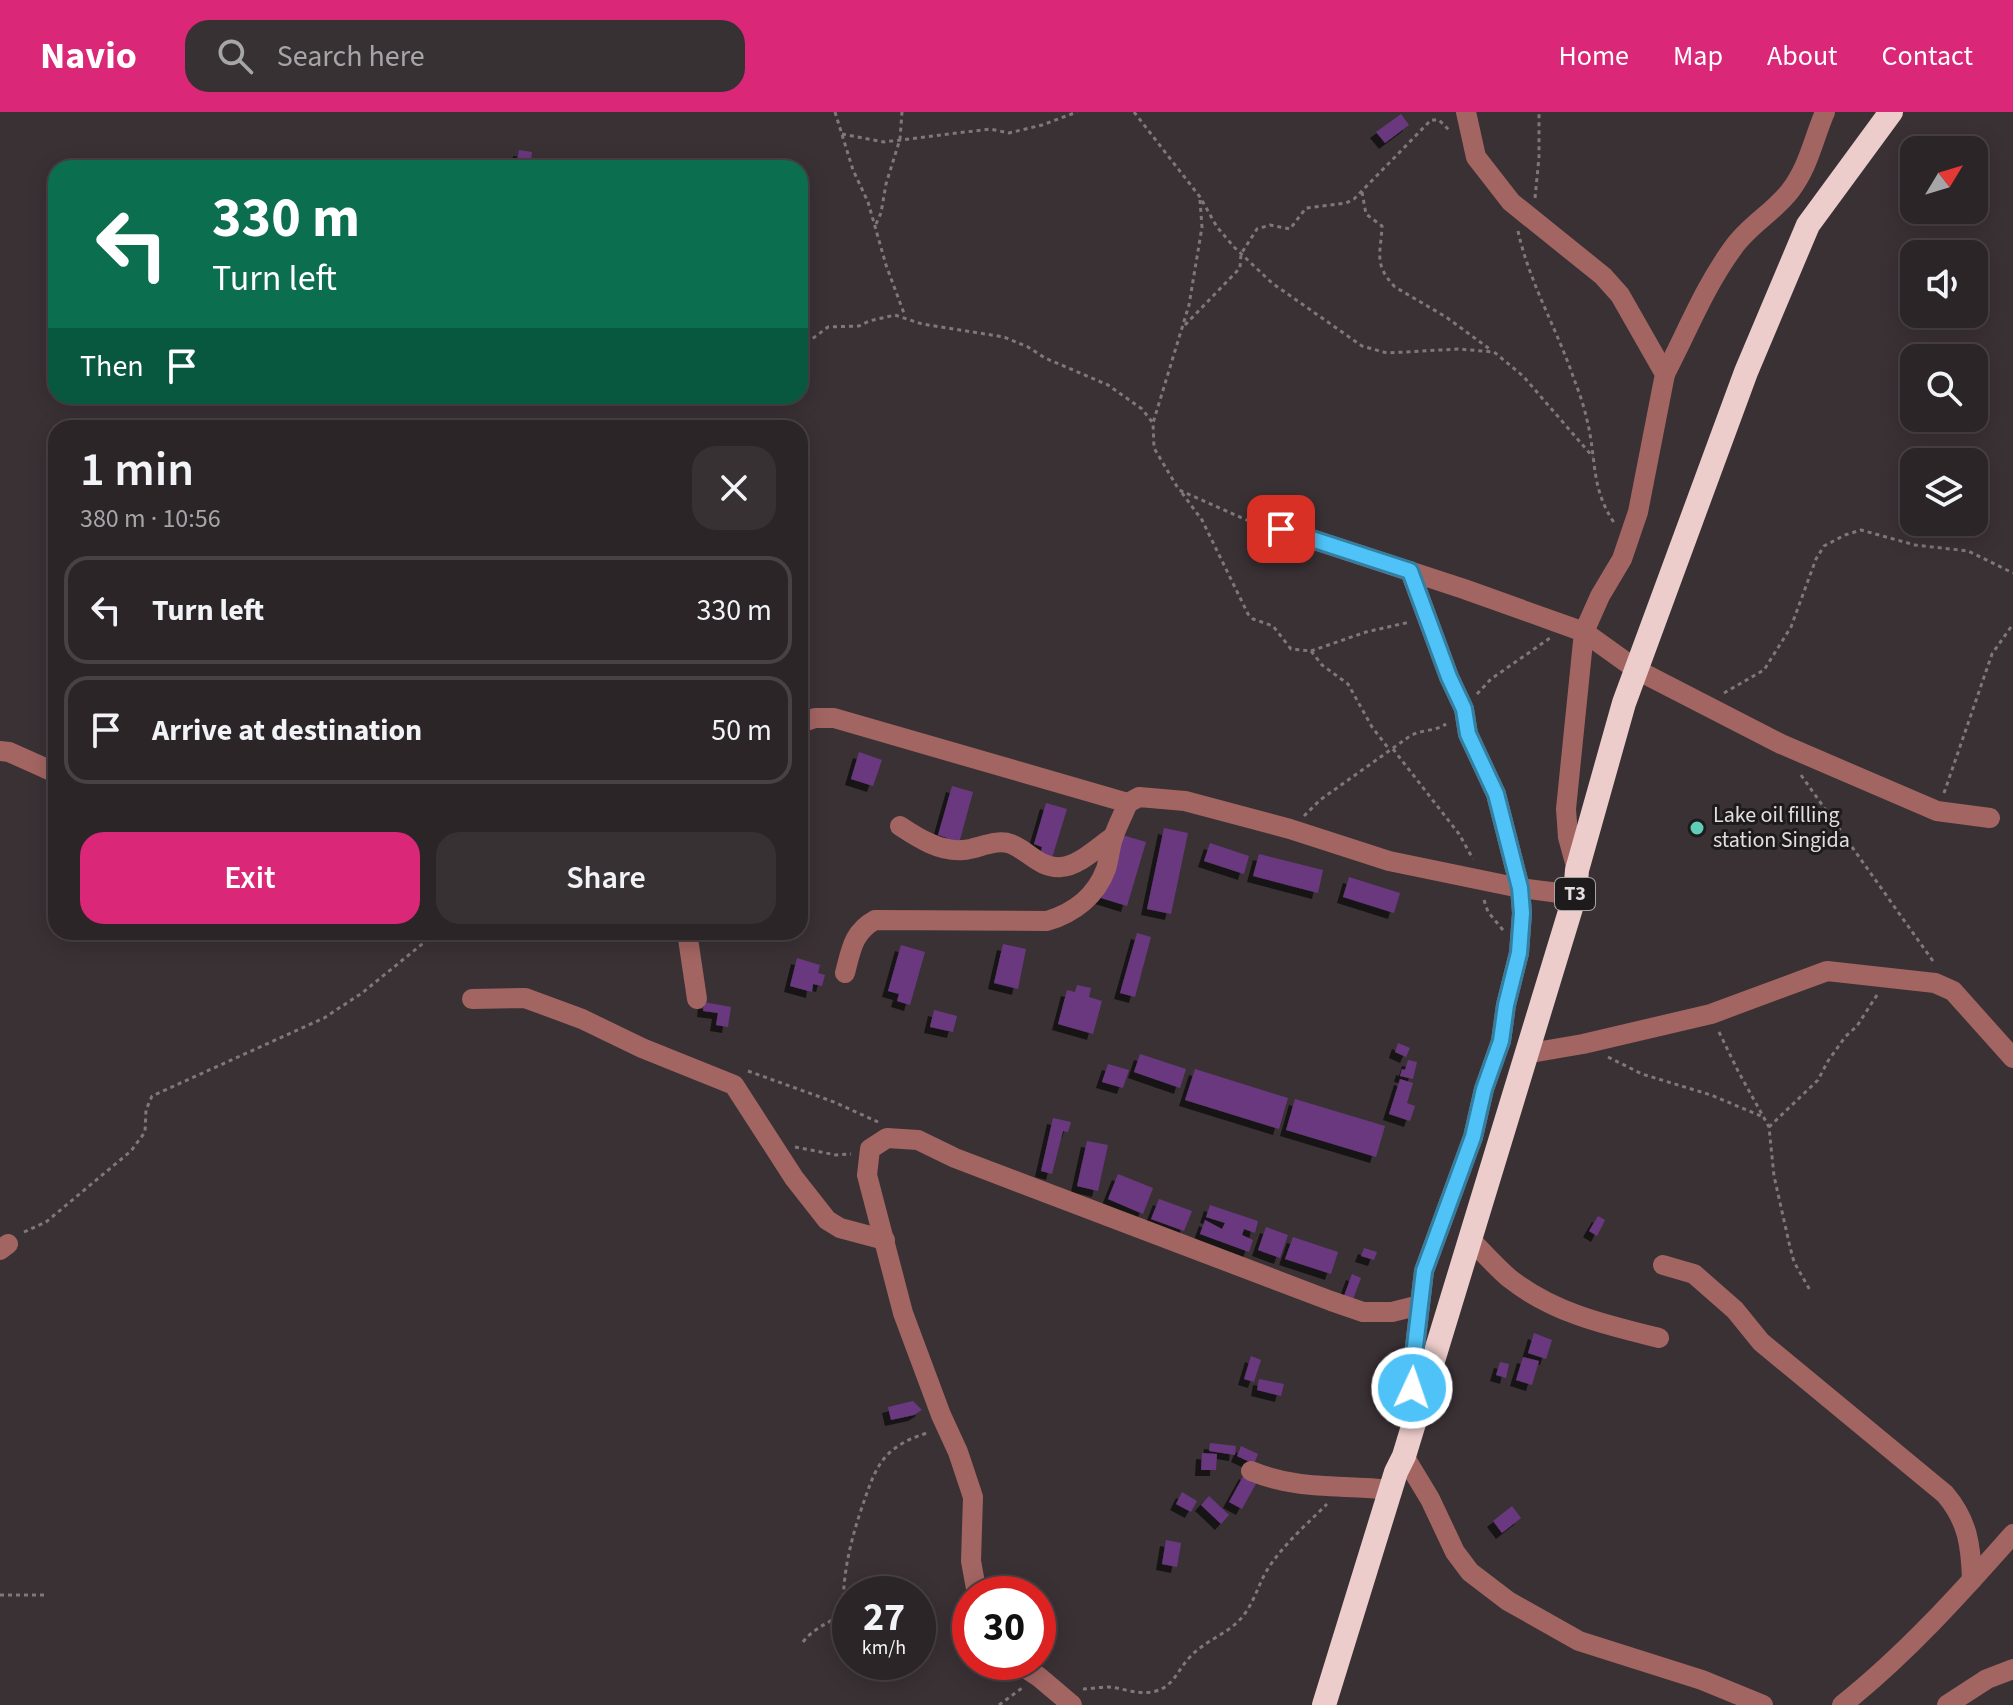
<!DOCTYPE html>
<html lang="en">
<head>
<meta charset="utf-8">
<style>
  :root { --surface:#2c2528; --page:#383134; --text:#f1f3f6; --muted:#a6a5a8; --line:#484245; --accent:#db2777 }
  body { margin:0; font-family:"Source Sans 3",sans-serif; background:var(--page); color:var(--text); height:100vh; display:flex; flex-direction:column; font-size:30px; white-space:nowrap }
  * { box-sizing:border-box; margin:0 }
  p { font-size:26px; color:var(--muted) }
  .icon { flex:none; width:44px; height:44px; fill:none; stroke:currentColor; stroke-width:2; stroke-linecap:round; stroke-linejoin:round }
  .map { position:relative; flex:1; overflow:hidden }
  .sheet { position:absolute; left:48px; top:308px; width:760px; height:520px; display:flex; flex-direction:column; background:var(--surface); border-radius:24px; box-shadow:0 4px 20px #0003,0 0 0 2px var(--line) }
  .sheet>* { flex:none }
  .guide { position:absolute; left:48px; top:48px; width:760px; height:244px; border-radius:24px; box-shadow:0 4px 20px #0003,0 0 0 2px var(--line); background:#0b6e4f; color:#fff; overflow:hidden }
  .needle { width:52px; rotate:52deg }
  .fabs { position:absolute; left:1900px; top:24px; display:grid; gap:16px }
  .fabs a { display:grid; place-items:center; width:88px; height:88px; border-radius:16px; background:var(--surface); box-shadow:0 4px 20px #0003,0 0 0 2px var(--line); font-size:40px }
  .speed { position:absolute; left:832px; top:1464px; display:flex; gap:16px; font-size:40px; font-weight:700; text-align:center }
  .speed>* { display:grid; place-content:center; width:104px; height:104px; border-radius:50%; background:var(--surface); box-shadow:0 4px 20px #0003,0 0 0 2px var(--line); line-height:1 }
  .speed small { font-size:20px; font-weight:400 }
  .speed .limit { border:12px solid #d22; background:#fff; color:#111 }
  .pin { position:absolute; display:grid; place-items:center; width:68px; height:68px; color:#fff; margin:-34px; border-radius:16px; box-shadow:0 4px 12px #0006 }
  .me { position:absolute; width:88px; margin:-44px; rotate:3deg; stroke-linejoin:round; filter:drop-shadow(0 0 6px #0008) }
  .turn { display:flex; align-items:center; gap:28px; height:168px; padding:0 32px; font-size:36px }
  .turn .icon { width:104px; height:104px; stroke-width:2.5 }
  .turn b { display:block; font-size:56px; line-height:68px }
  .then { display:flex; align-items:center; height:76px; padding:0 32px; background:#0003; gap:16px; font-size:30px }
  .round { display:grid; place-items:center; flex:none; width:84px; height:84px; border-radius:24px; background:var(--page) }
  .summary { display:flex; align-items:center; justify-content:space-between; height:136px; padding:0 32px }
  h1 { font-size:48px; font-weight:600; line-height:60px }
  .button { display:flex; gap:16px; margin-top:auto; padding:16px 32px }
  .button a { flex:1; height:92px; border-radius:24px; background:var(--accent); color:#fff; font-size:32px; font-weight:600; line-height:92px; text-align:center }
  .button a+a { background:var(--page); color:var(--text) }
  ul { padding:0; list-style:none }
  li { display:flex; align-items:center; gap:24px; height:108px; margin:0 16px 12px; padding:0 16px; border:4px solid var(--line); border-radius:24px }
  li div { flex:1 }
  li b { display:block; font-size:30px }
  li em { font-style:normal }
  header { display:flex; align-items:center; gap:48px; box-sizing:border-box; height:112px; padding:0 40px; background:var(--accent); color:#fff }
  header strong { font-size:38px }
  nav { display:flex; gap:44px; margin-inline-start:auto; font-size:28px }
  .search { width:560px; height:72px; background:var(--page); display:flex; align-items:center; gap:20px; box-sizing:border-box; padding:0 28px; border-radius:24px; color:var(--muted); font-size:30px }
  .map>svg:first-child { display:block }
</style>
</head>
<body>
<header>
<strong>Navio</strong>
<div class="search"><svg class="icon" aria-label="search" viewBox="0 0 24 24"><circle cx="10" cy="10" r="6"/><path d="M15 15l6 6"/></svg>Search here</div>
<nav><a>Home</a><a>Map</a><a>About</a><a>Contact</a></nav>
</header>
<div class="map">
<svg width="2013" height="1593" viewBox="0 0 2013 1593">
  <defs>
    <filter id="shadow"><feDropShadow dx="-6" dy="6" stdDeviation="0" flood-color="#0009"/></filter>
  </defs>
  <rect width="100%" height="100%" fill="#3a3135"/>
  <g fill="#69397e" filter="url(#shadow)">
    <path d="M 1401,2 L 1409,13 L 1385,31 L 1376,20 Z"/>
    <path d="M 519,38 L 532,40 L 530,56 L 516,55 Z"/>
    <path d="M 859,640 L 882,648 L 873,674 L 851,667 Z"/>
    <path d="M 952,674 L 973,680 L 958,735 L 945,731 L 947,726 L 938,723 Z"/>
    <path d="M 1046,691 L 1067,697 L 1052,746 L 1040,743 L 1042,735 L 1034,732 Z"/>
    <path d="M 1164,716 L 1188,721 L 1171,802 L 1147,797 Z"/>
    <path d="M 1119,722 L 1146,730 L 1127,794 L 1101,786 Z"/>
    <path d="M 1210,731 L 1249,744 L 1244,762 L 1204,749 Z"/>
    <path d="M 1259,742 L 1323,758 L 1318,781 L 1253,764 Z"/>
    <path d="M 1349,765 L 1400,781 L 1394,801 L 1343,785 Z"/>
    <path d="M 1137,821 L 1151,825 L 1135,885 L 1120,881 Z"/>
    <path d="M 1003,832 L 1026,837 L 1018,877 L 994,871 Z"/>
    <path d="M 901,833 L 925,840 L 910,893 L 897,889 L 899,882 L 888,879 Z"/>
    <path d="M 797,846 L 820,853 L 818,861 L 825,863 L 822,874 L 813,872 L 812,880 L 790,874 Z"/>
    <path d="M 1077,873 L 1091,876 L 1089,885 L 1102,889 L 1093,922 L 1058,912 L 1067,878 L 1075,880 Z"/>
    <path d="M 704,890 L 731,895 L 728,915 L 716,913 L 718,901 L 703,899 Z"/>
    <path d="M 934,898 L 957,904 L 953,920 L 930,915 Z"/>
    <path d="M 1398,931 L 1410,936 L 1406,945 L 1395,940 Z"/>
    <path d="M 1140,942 L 1186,957 L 1180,976 L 1134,960 Z"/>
    <path d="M 1408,948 L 1417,950 L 1413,967 L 1400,964 L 1402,957 L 1405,958 Z"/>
    <path d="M 1108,952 L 1129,958 L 1123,976 L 1102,970 Z"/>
    <path d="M 1195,957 L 1288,986 L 1279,1017 L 1185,988 Z"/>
    <path d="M 1400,967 L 1413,971 L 1407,991 L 1415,994 L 1410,1009 L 1389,1002 Z"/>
    <path d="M 1295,987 L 1385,1014 L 1376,1045 L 1286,1018 Z"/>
    <path d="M 1053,1006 L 1071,1010 L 1068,1020 L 1063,1019 L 1052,1062 L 1041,1059 Z"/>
    <path d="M 1087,1029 L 1108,1033 L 1098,1079 L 1077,1074 Z"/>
    <path d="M 1118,1062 L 1153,1076 L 1143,1102 L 1108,1087 Z"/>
    <path d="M 1159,1087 L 1192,1099 L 1184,1119 L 1151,1107 Z"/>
    <path d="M 1210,1093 L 1258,1109 L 1255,1121 L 1244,1117 L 1242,1123 L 1253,1128 L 1249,1140 L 1200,1122 L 1205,1108 L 1222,1117 L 1225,1111 L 1206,1105 Z"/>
    <path d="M 1598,1104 L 1605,1108 L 1597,1124 L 1589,1119 Z"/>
    <path d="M 1266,1115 L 1288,1123 L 1280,1146 L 1258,1138 Z"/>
    <path d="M 1293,1125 L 1338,1140 L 1331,1162 L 1285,1147 Z"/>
    <path d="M 1364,1136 L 1377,1140 L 1374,1148 L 1361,1144 Z"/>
    <path d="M 1352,1162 L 1361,1166 L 1353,1187 L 1344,1184 Z"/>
    <path d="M 1534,1221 L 1552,1228 L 1546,1247 L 1528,1241 Z"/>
    <path d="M 1251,1244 L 1261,1248 L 1254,1270 L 1244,1267 Z"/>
    <path d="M 1523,1245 L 1539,1249 L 1532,1273 L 1516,1268 Z"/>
    <path d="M 1500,1250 L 1509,1252 L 1506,1266 L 1496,1263 Z"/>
    <path d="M 1259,1267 L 1284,1272 L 1281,1284 L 1257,1278 Z"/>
    <path d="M 913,1289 L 922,1298 L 914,1303 L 891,1308 L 888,1295 Z"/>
    <path d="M 1210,1331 L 1236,1334 L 1235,1343 L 1209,1339 Z"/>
    <path d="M 1241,1334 L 1258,1342 L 1254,1352 L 1237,1344 Z"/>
    <path d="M 1202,1341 L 1217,1342 L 1216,1358 L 1201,1358 Z"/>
    <path d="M 1245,1361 L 1258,1368 L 1242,1397 L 1229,1390 Z"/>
    <path d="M 1182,1380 L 1197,1389 L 1191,1400 L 1176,1392 Z"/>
    <path d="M 1209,1384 L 1229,1403 L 1221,1412 L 1201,1393 Z"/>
    <path d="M 1512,1394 L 1521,1406 L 1502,1421 L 1493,1409 Z"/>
    <path d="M 1166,1428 L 1181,1431 L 1177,1455 L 1162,1452 Z"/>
  </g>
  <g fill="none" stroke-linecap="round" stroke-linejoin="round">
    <g stroke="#7f777b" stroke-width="3" stroke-dasharray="4 4" stroke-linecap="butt">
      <path d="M 835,0 L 853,58 L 868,90 L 886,153 L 905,204"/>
      <path d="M 1134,0 L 1200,85 L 1217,115 L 1234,135 L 1272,171 L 1362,234 L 1387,241 L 1458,237 L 1494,240 L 1523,264 L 1593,345"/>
      <path d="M 842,22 L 884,30 L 990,17 L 1009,21 L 1042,13 L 1077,0"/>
      <path d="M 1362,80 L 1366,102 L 1382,114 C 1381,141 1373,152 1395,175 L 1446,205 L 1491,238"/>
      <path d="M 1535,86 L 1539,45 L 1539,0"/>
      <path d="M 1200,88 L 1202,115 L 1189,193 L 1153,311 L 1154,336 L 1179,378 L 1249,409 L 1262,412"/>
      <path d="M 876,112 L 881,101 L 886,72 L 900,27 L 902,0"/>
      <path d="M 1518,119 C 1529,170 1557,217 1574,267 C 1579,280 1584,294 1587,308 C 1597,348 1590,376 1615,412"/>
      <path d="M 1185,213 L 1240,156 L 1241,142 L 1257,117 L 1270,113 L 1290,117 L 1306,96 L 1346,91 L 1354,87 L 1431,8 L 1439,8 L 1451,20"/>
      <path d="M 800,236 L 828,215 L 859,214 L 869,209 L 895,203 L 922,212 L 1004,225 L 1028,235 L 1045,246 L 1108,273 L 1142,297 L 1153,311"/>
      <path d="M 1182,381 L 1202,408 L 1248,502 L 1253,507 L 1273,514 L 1291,537 L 1311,539 L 1322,553 L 1348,572 L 1372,615 L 1389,637"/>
      <path d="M 1311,539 L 1366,520 L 1410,510"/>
      <path d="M 1724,581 L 1764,558 L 1791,515 L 1816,447 L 1824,434 L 1845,423 L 1861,418 L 1915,433 L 1968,439 L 2013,461"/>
      <path d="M 1477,582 L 1491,567 L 1550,526"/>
      <path d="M 1393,637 L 1459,722 L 1473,747"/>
      <path d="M 1801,663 L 1935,852"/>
      <path d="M 1944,681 L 1992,542 L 2013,512"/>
      <path d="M 1304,704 L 1320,688 L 1410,624 C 1422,617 1434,620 1446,612"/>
      <path d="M 1484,788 L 1488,800 L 1503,818"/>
      <path d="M 1719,920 L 1738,959 L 1769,1015 L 1774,1064 L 1790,1135 L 1794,1150 L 1811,1180"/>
      <path d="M 1608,945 L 1642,962 L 1711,983 L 1761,1004"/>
      <path d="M 748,959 L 834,990 L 878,1010"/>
      <path d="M 1769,1015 L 1818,968 L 1828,949 L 1845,925 L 1857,914 L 1877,883"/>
      <path d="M 795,1035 L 836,1043 L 851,1042"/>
      <path d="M 24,1120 L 46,1110 L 131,1039 L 145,1020 L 146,998 L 152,984 L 324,906 L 362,881 L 437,820"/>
      <path d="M 0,1483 L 47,1483"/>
      <path d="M 803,1530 C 817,1512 831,1513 843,1498 C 843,1463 849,1435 860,1401 C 875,1358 879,1336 927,1321"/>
      <path d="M 1083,1577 C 1091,1577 1100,1575 1108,1575 C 1124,1576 1139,1584 1156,1579 C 1174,1574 1178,1557 1190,1545 C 1205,1528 1229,1522 1243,1504 C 1255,1489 1259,1470 1269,1455 C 1285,1431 1307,1412 1327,1392"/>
      <path d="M 999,1593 L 1022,1576"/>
    </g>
    <g stroke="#a36562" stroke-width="20">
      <path d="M 1466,0 L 1476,45 L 1511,90 L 1603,164 L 1620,183 L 1665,262 L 1638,400 L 1622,447 L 1600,484 L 1584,520 L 1566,697 L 1568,725 L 1577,758"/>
      <path d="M 1665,262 C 1687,220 1705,174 1733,136 C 1749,113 1773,101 1790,79 C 1809,54 1813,28 1825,0"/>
      <path d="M 1281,417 L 1464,477 L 1584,520 L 1637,558 L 1781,632 L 1937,699 L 1990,706"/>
      <path d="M 1410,459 L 1449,565 L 1464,597 L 1468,622 L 1496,682 L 1520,776 L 1522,801 L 1519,841 L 1506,893 L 1501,929 L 1484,977 L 1473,1025 L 1424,1159 L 1412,1260 L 1418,1298"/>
      <path d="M 800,611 L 815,606 L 834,606 L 1128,691 L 1139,685 L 1185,689 L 1290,717 L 1389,749 L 1520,776 L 1575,783"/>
      <path d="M 0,639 L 9,640 L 56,661"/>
      <path d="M 900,714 C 918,726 940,740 963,738 C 978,737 996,726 1011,732 C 1029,739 1040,757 1061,755 C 1079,754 1099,734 1114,724"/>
      <path d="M 687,820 L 697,887"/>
      <path d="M 845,861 C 851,838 853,820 875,808 L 1047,809 C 1074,801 1096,784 1106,757 C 1109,747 1110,736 1113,726 C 1117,714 1123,703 1128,691"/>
      <path d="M 472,887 L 525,886 L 582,907 L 642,936 L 734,973 L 794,1066 L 827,1108 L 840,1116 L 885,1128"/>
      <path d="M 1525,942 L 1583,932 L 1711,902 L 1827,859 L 1935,871 L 1953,879 L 2013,946"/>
      <path d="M 1469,1126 C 1482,1139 1495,1154 1509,1166 C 1553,1201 1606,1213 1659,1226"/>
      <path d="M 0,1138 L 8,1132"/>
      <path d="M 1663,1153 L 1694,1162 L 1735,1198 L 1761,1230 L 1945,1382 C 1968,1409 1971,1434 1972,1468"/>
      <path d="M 1404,1344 L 1430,1387 L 1455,1440 L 1470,1460 L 1508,1489 L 1579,1529 L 1702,1568 L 1763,1593"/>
      <path d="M 1251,1359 C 1300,1379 1340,1372 1391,1378"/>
      <path d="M 977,1482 L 971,1449 L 973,1385 L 958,1340 L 941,1303 L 903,1201 L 867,1063 L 870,1037 L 887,1026 L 918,1028 L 955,1046 L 1331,1189 L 1363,1200 L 1392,1200 L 1420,1193"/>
      <path d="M 1016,1550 L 1039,1565 L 1072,1593"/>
      <path d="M 1842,1593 C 1905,1543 1960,1482 2013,1422"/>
      <path d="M 1947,1593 L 1987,1567 L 2013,1557"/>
    </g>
    <path stroke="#edcdcb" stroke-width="24" d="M 1324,1593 L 1396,1360 L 1404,1344 L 1575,783 L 1577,758 L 1624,591 L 1746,260 L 1808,113 L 1891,0"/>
  </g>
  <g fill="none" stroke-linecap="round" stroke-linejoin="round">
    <g stroke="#337fa1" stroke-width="20">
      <path id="route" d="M 1281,417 L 1410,459 L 1449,565 L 1464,597 L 1468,622 L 1496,682 L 1520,776 L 1522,801 L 1519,841 L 1506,893 L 1501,929 L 1484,977 L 1473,1025 L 1424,1159 L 1412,1260 L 1412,1276"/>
    </g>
    <use href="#route" stroke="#4fc3f7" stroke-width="14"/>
  </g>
  <circle fill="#5eceb8" stroke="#1e1b1c" stroke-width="3" cx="1697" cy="716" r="8"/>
  <g text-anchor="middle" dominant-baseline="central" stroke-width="6" stroke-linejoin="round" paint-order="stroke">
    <rect fill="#1e1b1c" stroke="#a8a3a5" stroke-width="2" x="1555" y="766" width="40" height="32" rx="6"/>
    <g font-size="20" font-weight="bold" fill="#e3dde0">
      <text x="1575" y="782">T3</text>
    </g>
    <g font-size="22" fill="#e3dde0" stroke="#1e1b1c" text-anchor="start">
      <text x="1713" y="703">Lake oil filling<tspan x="1713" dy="25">station Singida</tspan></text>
    </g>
  </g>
</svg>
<div class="fabs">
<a><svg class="needle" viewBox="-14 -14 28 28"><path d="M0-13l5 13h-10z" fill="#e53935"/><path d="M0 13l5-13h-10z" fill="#a6a5a8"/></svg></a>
<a><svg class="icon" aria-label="sound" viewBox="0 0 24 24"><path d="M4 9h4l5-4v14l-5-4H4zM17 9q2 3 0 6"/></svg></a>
<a><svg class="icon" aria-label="search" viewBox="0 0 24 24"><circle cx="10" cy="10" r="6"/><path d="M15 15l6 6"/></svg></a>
<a><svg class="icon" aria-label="layers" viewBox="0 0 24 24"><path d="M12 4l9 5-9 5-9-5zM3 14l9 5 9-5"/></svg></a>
</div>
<div class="speed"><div>27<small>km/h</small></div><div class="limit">30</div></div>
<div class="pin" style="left:1281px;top:417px;background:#d93025"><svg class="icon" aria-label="arrive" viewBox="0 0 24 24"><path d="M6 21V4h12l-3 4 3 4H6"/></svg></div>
<svg class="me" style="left:1412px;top:1276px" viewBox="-20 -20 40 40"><circle r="17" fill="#4fc3f7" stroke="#fff" stroke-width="3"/><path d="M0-11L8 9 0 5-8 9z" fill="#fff"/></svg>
<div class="guide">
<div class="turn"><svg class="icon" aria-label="left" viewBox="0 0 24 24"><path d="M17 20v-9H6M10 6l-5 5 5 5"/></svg><div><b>330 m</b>Turn left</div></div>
<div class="then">Then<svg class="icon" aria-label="arrive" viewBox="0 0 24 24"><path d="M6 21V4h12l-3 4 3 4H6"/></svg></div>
</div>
<section class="sheet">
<div class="summary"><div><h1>1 min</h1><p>380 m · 10:56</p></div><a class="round"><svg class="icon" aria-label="close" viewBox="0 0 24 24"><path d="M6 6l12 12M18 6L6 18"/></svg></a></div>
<ul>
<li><svg class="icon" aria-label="left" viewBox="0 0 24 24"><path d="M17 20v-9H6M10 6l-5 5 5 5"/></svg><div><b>Turn left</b></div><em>330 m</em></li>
<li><svg class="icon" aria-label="arrive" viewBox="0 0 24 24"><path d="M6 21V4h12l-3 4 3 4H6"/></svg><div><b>Arrive at destination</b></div><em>50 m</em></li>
</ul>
<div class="button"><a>Exit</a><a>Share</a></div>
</section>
</div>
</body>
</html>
